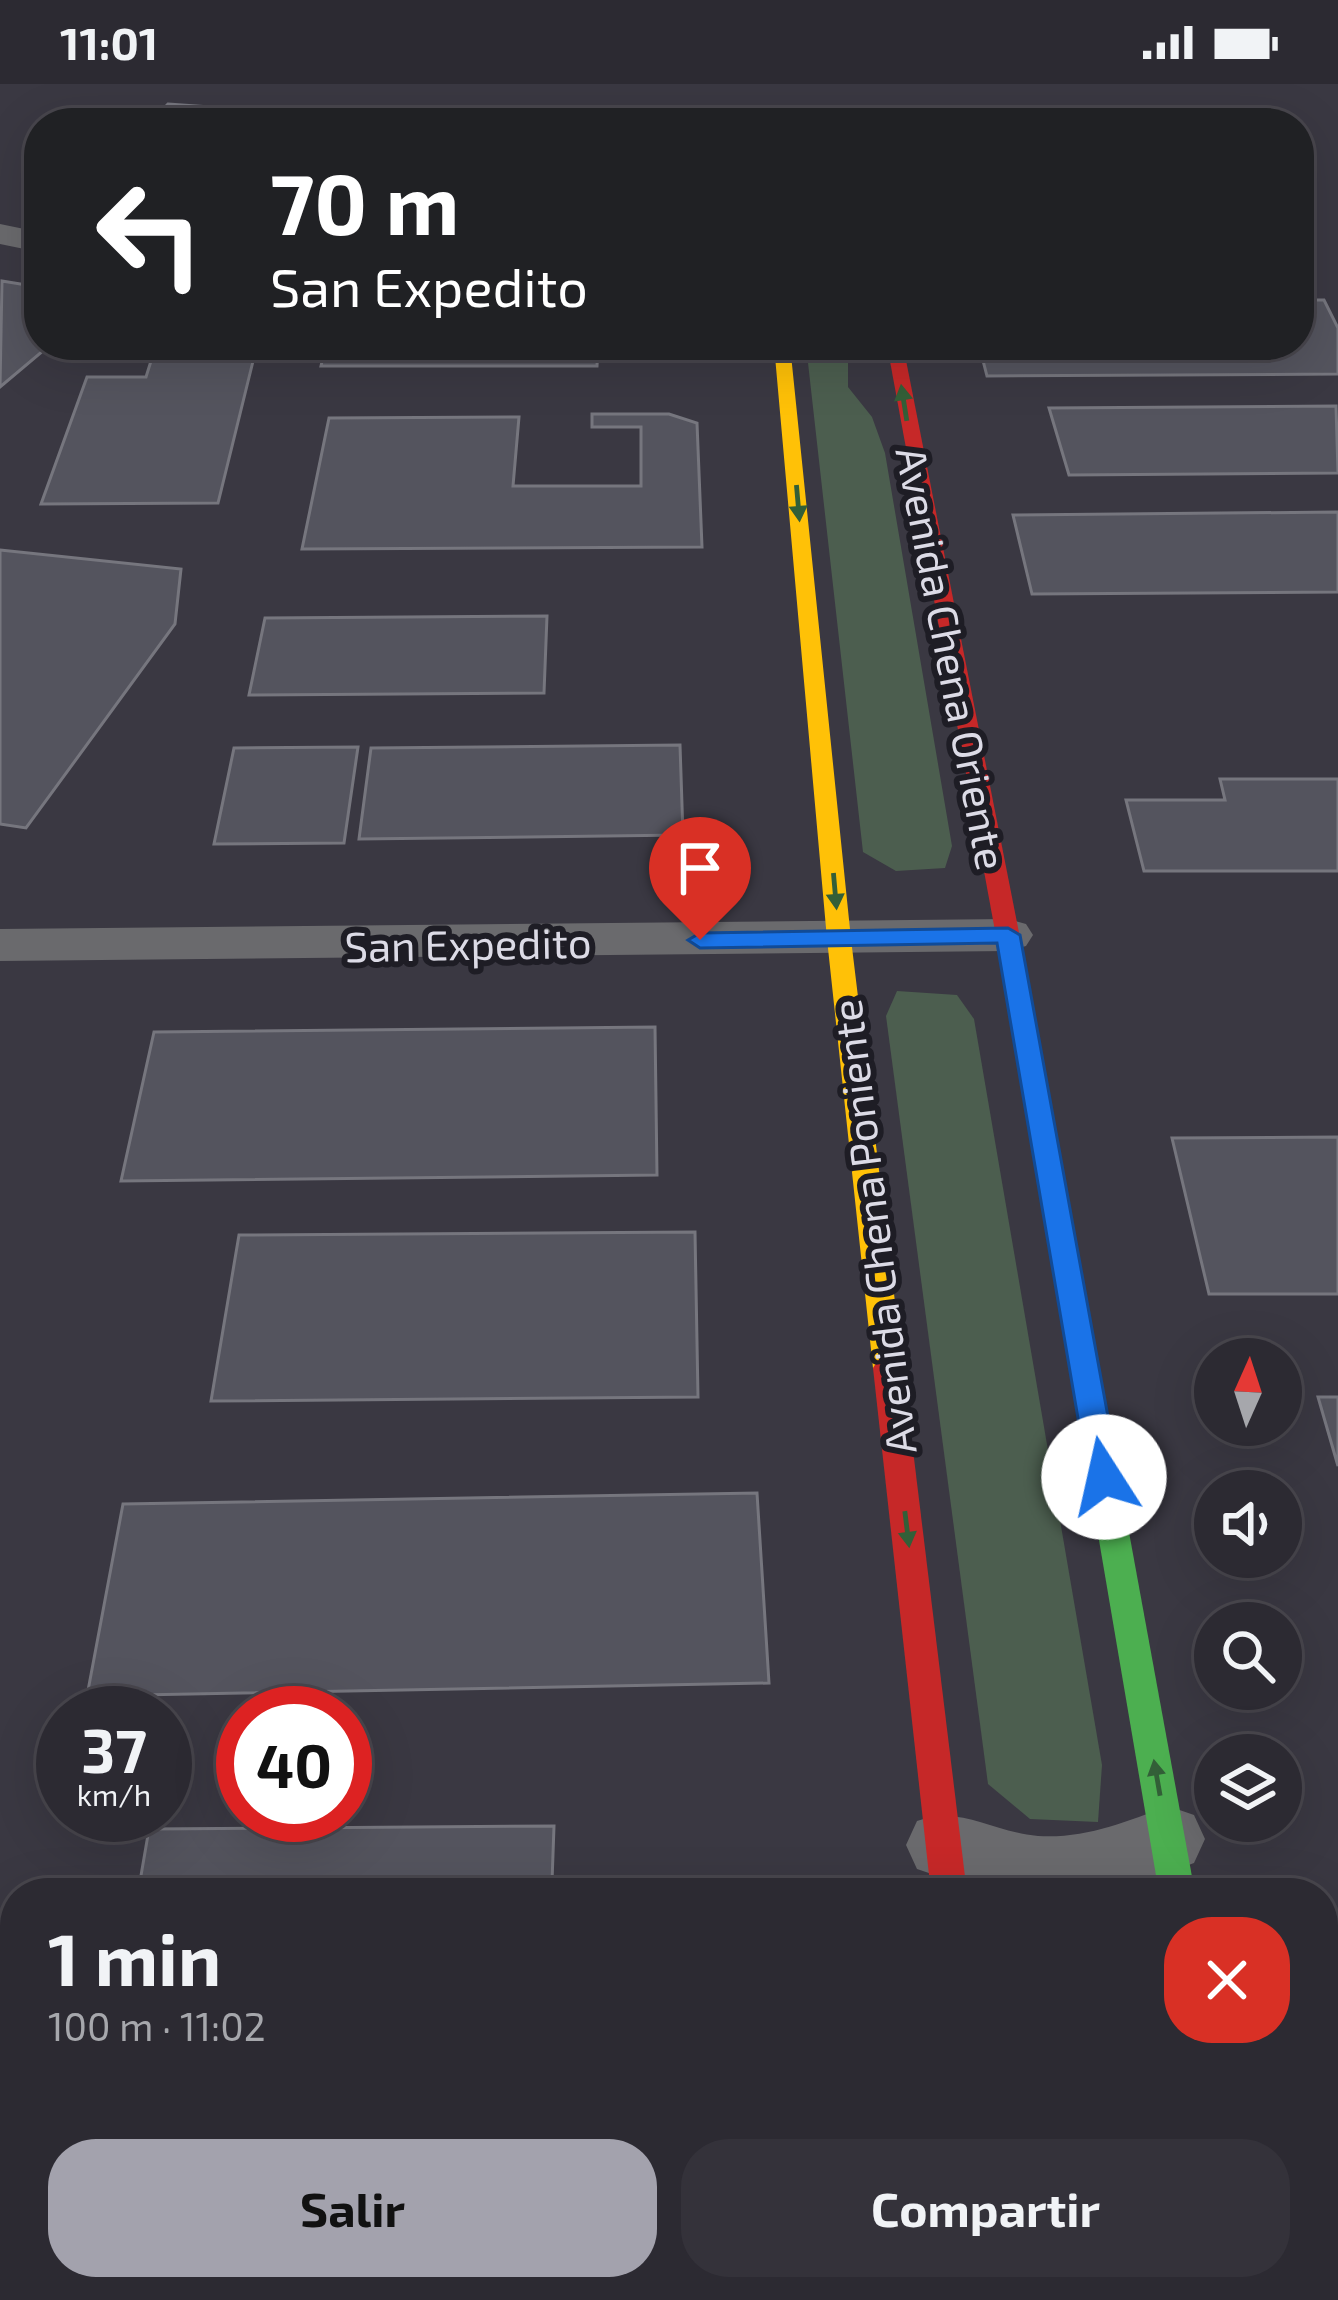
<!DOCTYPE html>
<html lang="es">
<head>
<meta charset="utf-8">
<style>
  :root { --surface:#2c2a32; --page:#34323a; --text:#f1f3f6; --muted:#a6a7ac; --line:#48464d; --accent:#a3a2ad }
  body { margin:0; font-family:"Exo 2",sans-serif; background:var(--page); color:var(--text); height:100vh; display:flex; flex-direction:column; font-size:45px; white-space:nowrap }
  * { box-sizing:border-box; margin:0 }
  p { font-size:39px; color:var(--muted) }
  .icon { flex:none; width:66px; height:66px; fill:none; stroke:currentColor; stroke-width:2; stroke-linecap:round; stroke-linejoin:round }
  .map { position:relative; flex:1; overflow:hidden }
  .details { position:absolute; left:0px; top:1794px; width:1338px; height:423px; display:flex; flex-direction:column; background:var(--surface); border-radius:48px 48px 0 0; box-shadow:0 12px 48px #0002,0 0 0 3px var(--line) }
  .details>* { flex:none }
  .hud { position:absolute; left:24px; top:24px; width:1290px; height:252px; border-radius:48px; box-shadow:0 12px 48px #0002,0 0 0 3px var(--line); background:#202124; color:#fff; overflow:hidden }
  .needle { width:78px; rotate:3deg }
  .buttons { position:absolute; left:1194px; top:1254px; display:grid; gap:24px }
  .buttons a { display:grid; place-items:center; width:108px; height:108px; border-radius:50%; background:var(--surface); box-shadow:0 12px 48px #0002,0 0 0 3px var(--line); font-size:60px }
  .speed { position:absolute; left:36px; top:1602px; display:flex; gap:24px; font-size:60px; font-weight:700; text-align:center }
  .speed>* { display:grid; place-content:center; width:156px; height:156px; border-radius:50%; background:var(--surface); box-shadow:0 12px 48px #0002,0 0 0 3px var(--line); line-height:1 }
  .speed small { font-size:30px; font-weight:400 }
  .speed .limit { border:18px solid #d22; background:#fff; color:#111 }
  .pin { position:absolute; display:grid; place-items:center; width:102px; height:102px; color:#fff; margin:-123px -51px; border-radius:50% 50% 50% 0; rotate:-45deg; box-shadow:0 0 12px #0007 }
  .pin .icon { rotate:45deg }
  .me { position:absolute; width:132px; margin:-66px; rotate:350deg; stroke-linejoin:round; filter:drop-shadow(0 0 9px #0008) }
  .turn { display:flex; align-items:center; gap:42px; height:252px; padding:0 48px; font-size:54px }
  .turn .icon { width:156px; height:156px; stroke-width:2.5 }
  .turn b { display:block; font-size:84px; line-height:102px }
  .round { display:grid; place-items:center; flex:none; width:126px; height:126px; border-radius:48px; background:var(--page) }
  .head { display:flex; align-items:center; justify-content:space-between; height:204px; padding:0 48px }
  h1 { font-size:72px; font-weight:700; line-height:90px }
  .cta { display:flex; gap:24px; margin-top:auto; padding:24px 48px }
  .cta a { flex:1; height:138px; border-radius:48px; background:var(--accent); color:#111; font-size:48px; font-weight:700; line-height:138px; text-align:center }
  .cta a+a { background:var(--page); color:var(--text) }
  .status { display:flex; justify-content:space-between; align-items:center; height:84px; padding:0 60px; background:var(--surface); direction:ltr }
  .status svg { height:33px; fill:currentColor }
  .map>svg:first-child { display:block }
</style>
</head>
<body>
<div class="status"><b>11:01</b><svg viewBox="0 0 49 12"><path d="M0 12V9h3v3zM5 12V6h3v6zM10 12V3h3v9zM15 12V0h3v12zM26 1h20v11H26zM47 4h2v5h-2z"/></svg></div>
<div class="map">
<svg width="1338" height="2216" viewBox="0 0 1338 2216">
  <rect width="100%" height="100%" fill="#3a3842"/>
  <g fill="#4c5e4f">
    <path d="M 806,261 L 848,261 L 848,303 L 872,333 L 885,369 L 952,762 L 945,784 L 896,787 L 863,768 Z"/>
    <path d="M 897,907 L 957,911 L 974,935 L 1102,1681 L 1098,1738 L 1030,1735 L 988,1700 L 886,932 Z"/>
  </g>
  <g fill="#54545e" stroke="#76767e" stroke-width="3">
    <path d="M 168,20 L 310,30 L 303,39 L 150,39 Z"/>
    <path d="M 2,197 L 39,203 L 39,261 L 50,261 L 0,303 Z"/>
    <path d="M 1299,216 L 1324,216 L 1338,244 L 1338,290 L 987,292 L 979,261 L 1299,261 Z"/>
    <path d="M 156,261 L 257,261 L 218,419 L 41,420 L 87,293 L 146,293 Z"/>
    <path d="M 326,261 L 598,261 L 597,282 L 321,282 Z"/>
    <path d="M 1336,322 L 1338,389 L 1069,391 L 1049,324 Z"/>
    <path d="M 592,330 L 669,330 L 697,339 L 702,463 L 302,465 L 329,334 L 519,333 L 513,402 L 641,402 L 641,343 L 592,343 Z"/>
    <path d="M 1338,428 L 1338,508 L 1032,510 L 1013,431 Z"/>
    <path d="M 0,466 L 181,485 L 175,540 L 26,744 L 0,740 Z"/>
    <path d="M 547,532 L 544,609 L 249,611 L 265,534 Z"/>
    <path d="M 680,661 L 683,751 L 359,755 L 371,664 Z"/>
    <path d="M 358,663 L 344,759 L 214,760 L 234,664 Z"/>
    <path d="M 1220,695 L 1338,695 L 1338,787 L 1144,787 L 1126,716 L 1225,716 Z"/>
    <path d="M 655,943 L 657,1091 L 121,1097 L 154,948 Z"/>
    <path d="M 1338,1053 L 1338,1210 L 1209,1210 L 1172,1054 Z"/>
    <path d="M 695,1148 L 698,1313 L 211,1317 L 239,1151 Z"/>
    <path d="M 1318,1313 L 1338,1313 L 1338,1382 Z"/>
    <path d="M 757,1409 L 769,1599 L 87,1612 L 123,1420 Z"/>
    <path d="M 554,1742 L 552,1798 L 656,1797 L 656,1809 L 138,1809 L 149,1745 Z"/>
  </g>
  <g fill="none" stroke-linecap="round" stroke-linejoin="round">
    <g fill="#6a6a6d" fill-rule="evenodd">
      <path d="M 782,30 L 830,30 L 845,39 L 767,39 Z"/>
      <path d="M 0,140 L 39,148 L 39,168 L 0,160 Z"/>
      <path d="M 1008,835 L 1026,840 L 1033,851 L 1026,862 L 1008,867 L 0,877 L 0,845 Z"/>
      <path d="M 1168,1722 L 1194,1731 L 1205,1755 L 1194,1779 L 1113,1809 L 988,1809 L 917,1785 L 906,1761 L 917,1737 C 961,1721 992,1748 1038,1752 C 1084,1755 1126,1738 1168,1722 Z"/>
      <path d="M 951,2202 L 1035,2202 L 1037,2216 L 953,2216 Z"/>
      <path d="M 1072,2202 L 1176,2202 L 1170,2216 L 1067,2216 Z"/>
    </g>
    <path fill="#4caf50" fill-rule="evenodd" d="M 1012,866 L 1024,874 L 1195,1809 L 1159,1809 L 1000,874 Z"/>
    <path fill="#ffc107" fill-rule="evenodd" d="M 774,261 L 790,261 L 851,855 L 903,1284 L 898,1292 L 878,1292 L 873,1284 L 827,855 Z"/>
    <g fill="#c62828" fill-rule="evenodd">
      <path d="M 887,261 L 903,261 L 1024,874 L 1012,882 L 1000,874 Z"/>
      <path d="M 888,1273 L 898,1276 L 903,1284 L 967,1809 L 931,1809 L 873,1284 L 878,1276 Z"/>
    </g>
  </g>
  <defs><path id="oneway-solid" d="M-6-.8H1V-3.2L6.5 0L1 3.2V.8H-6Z" transform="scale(3)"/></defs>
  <g fill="#335f38">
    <use href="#oneway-solid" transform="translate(904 319) rotate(-99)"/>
    <use href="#oneway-solid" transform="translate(798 419) rotate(85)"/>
    <use href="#oneway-solid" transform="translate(835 807) rotate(85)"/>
    <use href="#oneway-solid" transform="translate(907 1445) rotate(83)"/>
    <use href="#oneway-solid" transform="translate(1157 1694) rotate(-100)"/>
  </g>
  <path fill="#1a73e8" stroke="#114b97" stroke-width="3" d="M 1008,844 L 1020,851 L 1119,1393 L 1104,1405 L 1088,1393 L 997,859 L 700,864 L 688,856 L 700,849 Z"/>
  <g text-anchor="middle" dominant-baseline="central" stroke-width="12" stroke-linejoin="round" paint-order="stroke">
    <g font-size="42" fill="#dcdbe6" stroke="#1e1d25">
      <text transform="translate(953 574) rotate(79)">Avenida Chena Oriente</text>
      <text transform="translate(468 859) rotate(-1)">San Expedito</text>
      <text transform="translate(872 1143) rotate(-97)">Avenida Chena Poniente</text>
    </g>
  </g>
</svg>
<div class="buttons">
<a><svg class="needle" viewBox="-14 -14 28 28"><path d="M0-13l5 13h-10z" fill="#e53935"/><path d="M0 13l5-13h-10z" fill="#a6a7ac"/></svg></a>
<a><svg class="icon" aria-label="sound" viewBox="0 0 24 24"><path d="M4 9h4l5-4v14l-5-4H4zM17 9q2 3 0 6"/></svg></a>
<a><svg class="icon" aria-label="search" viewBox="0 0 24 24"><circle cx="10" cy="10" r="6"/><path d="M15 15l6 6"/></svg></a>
<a><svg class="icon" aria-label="layers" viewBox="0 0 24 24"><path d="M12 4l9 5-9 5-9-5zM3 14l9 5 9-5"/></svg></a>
</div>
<div class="speed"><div>37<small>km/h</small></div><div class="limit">40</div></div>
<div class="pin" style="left:700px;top:856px;background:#d93025"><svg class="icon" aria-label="arrive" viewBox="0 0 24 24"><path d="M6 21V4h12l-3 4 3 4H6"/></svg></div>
<svg class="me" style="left:1104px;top:1393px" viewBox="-20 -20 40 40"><circle r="19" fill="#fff"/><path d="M0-13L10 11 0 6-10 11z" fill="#1a73e8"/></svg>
<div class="hud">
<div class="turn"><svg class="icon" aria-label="left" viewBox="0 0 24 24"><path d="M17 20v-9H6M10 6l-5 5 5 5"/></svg><div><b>70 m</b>San Expedito</div></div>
</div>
<section class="details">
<div class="head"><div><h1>1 min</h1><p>100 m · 11:02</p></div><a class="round" style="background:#d93025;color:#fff"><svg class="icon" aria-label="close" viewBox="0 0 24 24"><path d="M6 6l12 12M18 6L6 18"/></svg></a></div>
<div class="cta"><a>Salir</a><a>Compartir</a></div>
</section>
</div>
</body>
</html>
